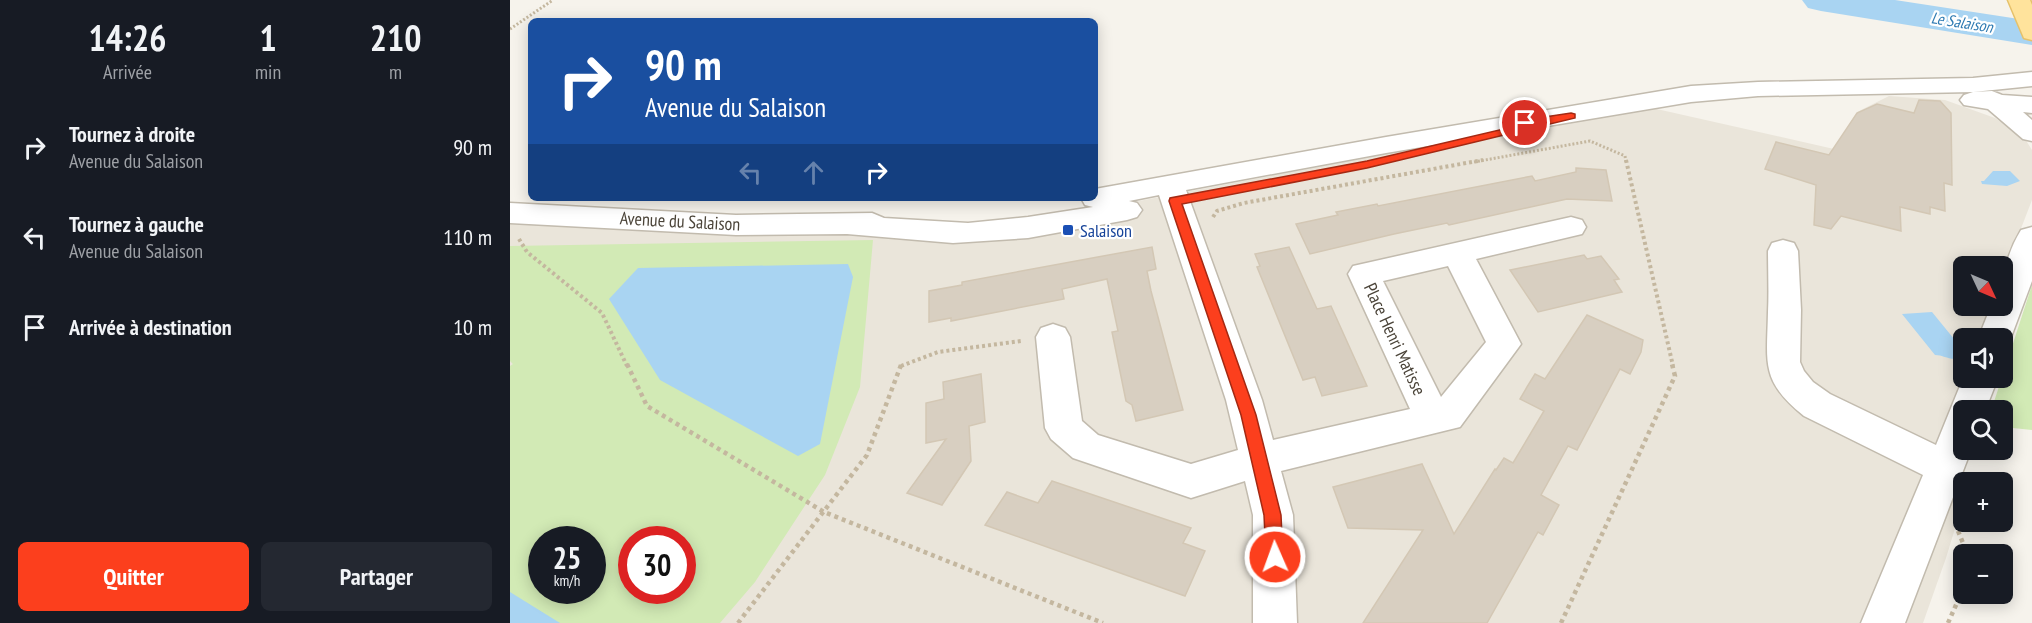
<!DOCTYPE html>
<html lang="fr">
<head>
<meta charset="utf-8">
<style>
  :root { --surface:#171b24; --page:#242831; --text:#f1f3f6; --muted:#9ea1a6; --accent:#fc3f1d }
  body { margin:0; font-family:"PT Sans Narrow",sans-serif; background:var(--page); color:var(--text); height:100vh; display:flex; flex-direction:column; font-size:22px; white-space:nowrap }
  * { box-sizing:border-box; margin:0 }
  p { font-size:20px; color:var(--muted) }
  .icon { flex:none; width:33px; height:33px; fill:none; stroke:currentColor; stroke-width:2; stroke-linecap:round; stroke-linejoin:round }
  .map { position:relative; flex:1; overflow:hidden }
  .drawer { display:flex; flex-direction:column; background:var(--surface); width:510px }
  .drawer>* { flex:none }
  .hud { position:absolute; left:18px; top:18px; width:570px; height:183px; border-radius:9px; box-shadow:0 3px 15px #0003; background:#1a4fa0; color:#fff; overflow:hidden }
  .needle { width:39px; rotate:134deg }
  .tools { position:absolute; left:1443px; top:256px; display:grid; gap:12px }
  .tools a { display:grid; place-items:center; width:60px; height:60px; border-radius:9px; background:var(--surface); box-shadow:0 3px 15px #0003; font-size:30px }
  .speed { position:absolute; left:18px; top:526px; display:flex; gap:12px; font-size:30px; font-weight:700; text-align:center }
  .speed>* { display:grid; place-content:center; width:78px; height:78px; border-radius:50%; background:var(--surface); box-shadow:0 3px 15px #0003; line-height:1 }
  .speed small { font-size:15px; font-weight:400 }
  .speed .limit { border:9px solid #d22; background:#fff; color:#111 }
  .pin { position:absolute; display:grid; place-items:center; width:51px; height:51px; color:#fff; margin:-26px; border:3px solid #fff; border-radius:50%; box-shadow:0 2px 6px #0007 }
  .me { position:absolute; width:66px; margin:-33px; rotate:358deg; stroke-linejoin:round; filter:drop-shadow(0 0 4px #0008) }
  .turn { display:flex; align-items:center; gap:21px; height:126px; padding:0 18px; font-size:27px }
  .turn .icon { width:78px; height:78px; stroke-width:2.5 }
  .turn b { display:block; font-size:42px; line-height:51px }
  .lanes { display:flex; align-items:center; height:57px; padding:0 18px; background:#0003; justify-content:center; gap:30px; direction:ltr }
  .lanes .off { opacity:.35 }
  .eta { display:flex; justify-content:space-evenly; align-items:center; height:102px; text-align:center }
  .eta b { font-size:36px; font-weight:700; line-height:42px }
  .button { display:flex; gap:12px; margin-top:auto; padding:12px 18px }
  .button a { flex:1; height:69px; border-radius:9px; background:var(--accent); color:#fff; font-size:24px; font-weight:700; line-height:69px; text-align:center }
  .button a+a { background:var(--page); color:var(--text) }
  ul { padding:0; list-style:none }
  li { display:flex; align-items:center; gap:18px; height:90px; padding:0 18px }
  li div { flex:1 }
  li b { display:block; font-size:22px }
  li em { font-style:normal }
  main { display:flex; flex:1; min-height:0 }
  .map>svg:first-child { display:block }
</style>
</head>
<body>
<main>
<section class="drawer">
<div class="eta">
<div><b>14:26</b><p>Arrivée</p></div>
<div><b>1</b><p>min</p></div>
<div><b>210</b><p>m</p></div>
</div>
<ul>
<li><svg class="icon" aria-label="right" viewBox="0 0 24 24"><path d="M7 20v-9h11M14 6l5 5-5 5"/></svg><div><b>Tournez à droite</b><p>Avenue du Salaison</p></div><em>90 m</em></li>
<li><svg class="icon" aria-label="left" viewBox="0 0 24 24"><path d="M17 20v-9H6M10 6l-5 5 5 5"/></svg><div><b>Tournez à gauche</b><p>Avenue du Salaison</p></div><em>110 m</em></li>
<li><svg class="icon" aria-label="arrive" viewBox="0 0 24 24"><path d="M6 21V4h12l-3 4 3 4H6"/></svg><div><b>Arrivée à destination</b></div><em>10 m</em></li>
</ul>
<div class="button"><a>Quitter</a><a>Partager</a></div>
</section>
<div class="map">
<svg width="1522" height="623" viewBox="0 0 1522 623">
  <rect width="100%" height="100%" fill="#f6f3ec"/>
  <path fill="#eae5da" fill-rule="evenodd" d="M 1379,96 L 1435,100 L 1485,118 L 1515,139 L 1522,150 L 1522,200 L 1493,275 L 1492,267 L 1454,267 L 1454,306 L 1480,306 L 1468,339 L 1454,339 L 1453,375 L 1411,481 L 1454,499 L 1436,558 L 1413,623 L 0,623 L 0,219 L 509,224 L 1129,105 L 1324,149 L 1347,112 ZM 32,540 L 82,540 L 82,591 L 32,591 ZM 122,540 L 172,540 L 172,591 L 122,591 Z"/>
  <g fill="#d2eab5" fill-rule="evenodd">
    <path d="M 363,240 L 350,387 L 315,475 L 245,582 L 210,623 L 0,623 L 0,366 L 3,364 L 0,361 L 0,246 ZM 32,540 L 82,540 L 82,591 L 32,591 ZM 122,540 L 172,540 L 172,591 L 122,591 Z"/>
    <path d="M 1522,285 L 1522,430 L 1493,427 L 1492,411 L 1481,411 Z"/>
  </g>
  <g fill="#a9d4f2">
    <path d="M 1483,171 L 1500,171 L 1510,181 L 1497,186 L 1472,184 L 1471,181 L 1474,181 Z"/>
    <path d="M 338,264 L 343,277 L 310,444 L 288,456 L 150,380 L 99,299 L 128,268 Z"/>
    <path d="M 1422,312 L 1453,350 L 1449,358 C 1440,361 1434,355 1425,355 L 1392,314 Z"/>
    <path d="M 0,592 L 50,623 L 0,623 Z"/>
  </g>
  <g fill="none" stroke-linecap="round" stroke-linejoin="round">
    <path fill="#a9d4f2" fill-rule="evenodd" d="M 1292,0 L 1385,0 L 1522,21 L 1522,45 L 1311,11 L 1298,8 Z"/>
  </g>
  <g fill="#d8cfc1" stroke="#d3c7b4" stroke-width="1.5">
    <path d="M 1409,100 L 1430,101 L 1441,113 L 1442,185 L 1434,183 L 1435,211 L 1420,207 L 1420,214 L 1390,207 L 1391,231 L 1331,216 L 1321,229 L 1304,225 L 1306,185 L 1255,169 L 1266,142 L 1319,155 L 1347,113 L 1367,104 L 1404,113 Z"/>
    <path d="M 1066,168 L 1096,170 L 1102,201 L 1057,199 L 939,225 L 937,223 L 884,234 L 800,254 L 786,224 L 828,215 L 826,212 L 867,204 L 868,206 L 1022,176 L 1025,181 L 1066,172 Z"/>
    <path d="M 642,247 L 646,269 L 637,271 L 641,291 L 673,410 L 626,421 L 622,405 L 616,401 L 602,332 L 608,331 L 597,279 L 552,289 L 554,299 L 441,321 L 441,318 L 419,322 L 419,291 L 452,285 L 452,282 Z"/>
    <path d="M 779,247 L 807,309 L 821,306 L 857,386 L 812,396 L 805,377 L 793,380 L 747,267 L 750,266 L 745,254 Z"/>
    <path d="M 1074,255 L 1077,259 L 1091,256 L 1109,279 L 1104,280 L 1112,292 L 1028,312 L 1000,270 Z"/>
    <path d="M 1077,315 L 1133,340 L 1131,352 L 1120,374 L 1110,369 L 1067,450 L 1058,446 L 1031,495 L 1049,505 L 1033,535 L 1028,532 L 977,623 L 853,623 L 913,530 L 838,528 L 823,487 L 912,464 L 944,534 L 985,469 L 986,470 L 994,458 L 1003,463 L 1034,411 L 1010,399 L 1017,387 L 1025,374 L 1035,379 Z"/>
    <path d="M 471,374 L 475,422 L 459,426 L 461,461 L 432,505 L 397,493 L 436,439 L 416,443 L 416,403 L 434,399 L 433,382 Z"/>
    <path d="M 542,481 L 681,528 L 673,543 L 695,551 L 675,596 L 475,525 L 497,492 L 528,503 Z"/>
  </g>
  <g fill="none" stroke-linecap="round" stroke-linejoin="round">
    <g stroke="#c2bbae" stroke-width="3">
      <g id="minor">
        <path d="M 1522,72 L 1522,86 L 1463,92 L 1482,91 L 1492,95 L 1522,97 L 1522,113 L 1513,112 L 1522,120 L 1522,141 L 1513,139 L 1478,109 L 1454,105 L 1450,100 L 1454,95 L 1463,92 L 1248,96 L 1181,102 L 876,153 L 676,190 L 752,400 L 763,440 L 900,409 L 838,274 L 843,266 L 1061,217 L 1072,220 L 1076,227 L 1072,234 L 966,259 L 1011,344 L 950,427 L 771,471 L 783,515 L 787,623 L 743,623 L 743,515 L 735,481 L 681,498 L 563,458 L 541,439 L 535,428 L 526,337 L 531,328 L 543,324 L 555,328 L 560,337 L 572,421 L 588,435 L 681,464 L 728,450 L 716,400 L 649,195 L 619,201 L 627,203 L 632,210 L 627,217 L 617,220 L 518,238 L 443,243 L 337,234 L 226,235 L 0,223 L 0,203 L 226,215 L 362,213 L 374,218 L 458,223 L 518,217 L 583,207 L 575,205 L 571,198 L 585,198 L 585,189 L 876,137 L 1181,86 L 1248,82 L 1463,78 ZM 938,266 L 976,342 L 931,397 L 873,281 Z"/>
        <path d="M 1522,227 L 1522,281 L 1497,348 L 1492,350 L 1492,339 L 1468,339 L 1481,306 L 1492,306 C 1492,277 1496,255 1511,230 Z"/>
        <path d="M 1273,240 L 1284,243 L 1288,251 L 1291,310 L 1290,362 L 1294,371 L 1303,382 L 1320,394 L 1426,445 L 1454,376 L 1454,378 L 1488,378 L 1475,411 L 1454,411 L 1454,450 L 1461,450 L 1395,623 L 1351,623 L 1413,475 L 1294,416 C 1250,381 1257,363 1258,312 C 1259,292 1258,271 1258,251 L 1262,243 Z"/>
      </g>
    </g>
    <g stroke="#e6c16a" stroke-width="3">
      <path id="major" d="M 1498,0 L 1520,0 L 1522,5 L 1522,40 L 1514,38 Z"/>
    </g>
    <g stroke="#c4b79f" stroke-width="3" stroke-dasharray="2 2" stroke-linecap="butt">
      <path d="M 0,29 L 43,0"/>
      <path d="M 964,162 L 1080,141 L 1115,156 L 1116,162"/>
    </g>
    <g stroke="#c4b79f" stroke-width="4" stroke-dasharray="3 3" stroke-linecap="butt">
      <path d="M 1116,160 L 1163,366"/>
      <path d="M 703,217 L 707,211 L 734,203 L 973,160"/>
      <path d="M 9,239 L 17,252 L 92,313 L 117,366"/>
      <path d="M 391,366 L 428,352 L 511,341"/>
    </g>
    <g stroke="#c4b79f" stroke-width="4.5" stroke-dasharray="4 4" stroke-linecap="butt">
      <path d="M 117,364 L 137,406 L 314,512 L 593,623"/>
      <path d="M 1448,531 L 1458,555"/>
      <path d="M 228,623 L 357,455 L 391,365 L 394,364"/>
      <path d="M 1051,623 L 1165,376 L 1162,364"/>
      <path d="M 1438,623 L 1454,587"/>
    </g>
    <use href="#minor" fill="#fff" fill-rule="evenodd"/>
    <use href="#major" fill="#ffe39c" fill-rule="evenodd"/>
  </g>
  <path fill="#fc3f1d" stroke="#a42913" stroke-width="1.5" d="M 1061,113 L 1065,114 L 1065,118 L 857,168 L 672,204 L 746,415 L 771,515 L 773,557 L 771,563 L 765,565 L 758,563 L 756,557 L 754,515 L 731,415 L 659,201 L 660,198 L 857,161 L 1011,125 L 1011,121 L 1015,120 Z"/>
  <rect fill="#1a4fb4" stroke="#fff" stroke-width="2" x="552" y="224" width="12" height="12" rx="3"/>
  <g text-anchor="middle" dominant-baseline="central" stroke-width="4.5" stroke-linejoin="round" paint-order="stroke">
    <g font-size="16" font-style="italic" fill="#2e7ab2" stroke="#fff">
      <text transform="translate(1452 22) rotate(9)">Le Salaison</text>
    </g>
    <g font-size="18" fill="#4b4439" stroke="#fff">
      <text transform="translate(170 221) rotate(3)">Avenue du Salaison</text>
      <text transform="translate(885 339) rotate(65)">Place Henri Matisse</text>
    </g>
    <g font-size="18" fill="#164399" stroke="#fff" text-anchor="start">
      <text x="570" y="230">Salaison</text>
    </g>
  </g>
</svg>
<div class="tools">
<a><svg class="needle" viewBox="-14 -14 28 28"><path d="M0-13l5 13h-10z" fill="#e53935"/><path d="M0 13l5-13h-10z" fill="#9ea1a6"/></svg></a>
<a><svg class="icon" aria-label="sound" viewBox="0 0 24 24"><path d="M4 9h4l5-4v14l-5-4H4zM17 9q2 3 0 6"/></svg></a>
<a><svg class="icon" aria-label="search" viewBox="0 0 24 24"><circle cx="10" cy="10" r="6"/><path d="M15 15l6 6"/></svg></a>
<a>+</a>
<a>−</a>
</div>
<div class="speed"><div>25<small>km/h</small></div><div class="limit">30</div></div>
<div class="pin" style="left:1015px;top:123px;background:#d93025"><svg class="icon" aria-label="arrive" viewBox="0 0 24 24"><path d="M6 21V4h12l-3 4 3 4H6"/></svg></div>
<svg class="me" style="left:765px;top:557px" viewBox="-20 -20 40 40"><circle r="17" fill="#fc3f1d" stroke="#fff" stroke-width="3"/><path d="M0-11L8 9 0 5-8 9z" fill="#fff"/></svg>
<div class="hud">
<div class="turn"><svg class="icon" aria-label="right" viewBox="0 0 24 24"><path d="M7 20v-9h11M14 6l5 5-5 5"/></svg><div><b>90 m</b>Avenue du Salaison</div></div>
<div class="lanes"><svg class="icon off" aria-label="left" viewBox="0 0 24 24"><path d="M17 20v-9H6M10 6l-5 5 5 5"/></svg><svg class="icon off" aria-label="ahead" viewBox="0 0 24 24"><path d="M12 20V5M6 11l6-6 6 6"/></svg><svg class="icon" aria-label="right" viewBox="0 0 24 24"><path d="M7 20v-9h11M14 6l5 5-5 5"/></svg></div>
</div>
</div>
</main>
</body>
</html>
